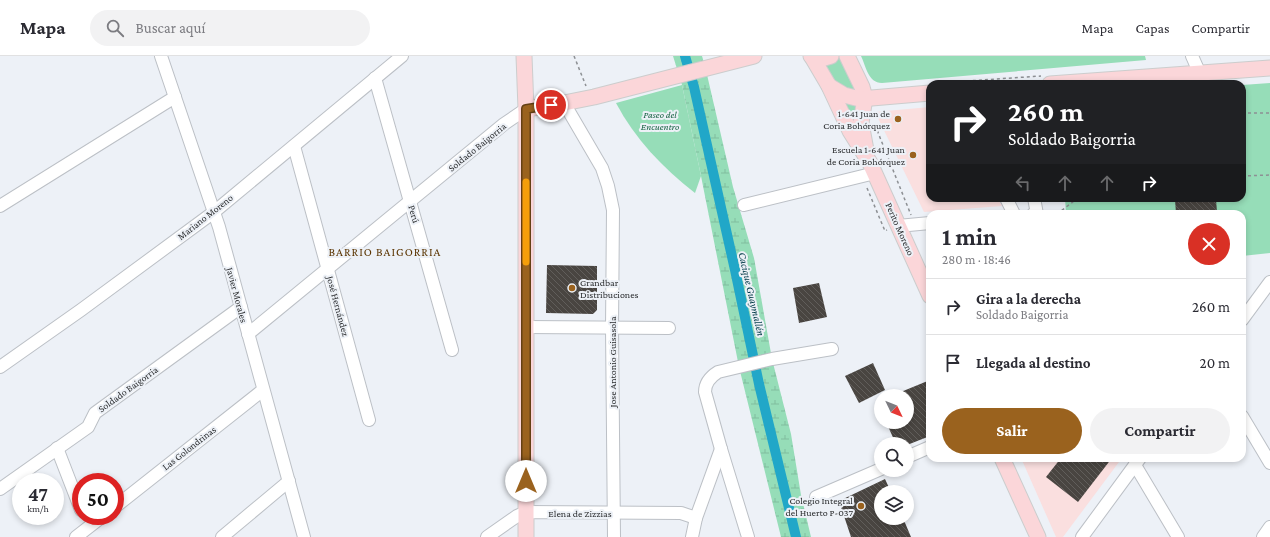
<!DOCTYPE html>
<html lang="es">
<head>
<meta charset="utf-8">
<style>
  :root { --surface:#fff; --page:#f2f2f3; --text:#2b2b33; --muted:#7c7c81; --line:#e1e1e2; --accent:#9a621e }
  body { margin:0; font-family:"Crimson Pro",serif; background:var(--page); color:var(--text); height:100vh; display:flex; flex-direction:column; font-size:15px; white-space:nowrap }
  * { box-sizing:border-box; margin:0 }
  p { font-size:13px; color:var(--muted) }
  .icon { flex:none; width:22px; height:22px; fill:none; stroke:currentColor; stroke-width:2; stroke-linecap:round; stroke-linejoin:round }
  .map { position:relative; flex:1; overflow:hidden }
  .side { position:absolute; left:926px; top:154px; width:320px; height:252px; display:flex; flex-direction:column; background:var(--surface); border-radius:12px; box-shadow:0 2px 6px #0003 }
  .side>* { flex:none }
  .banner { position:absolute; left:926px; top:24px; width:320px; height:122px; border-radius:12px; box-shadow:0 2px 6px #0003; background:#202124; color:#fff; overflow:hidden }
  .needle { width:26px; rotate:133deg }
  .tools { position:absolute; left:874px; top:333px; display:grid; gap:8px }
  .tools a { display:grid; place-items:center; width:40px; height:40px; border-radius:50%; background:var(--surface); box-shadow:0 2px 6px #0003; font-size:20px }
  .speed { position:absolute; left:12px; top:417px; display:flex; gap:8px; font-size:20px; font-weight:700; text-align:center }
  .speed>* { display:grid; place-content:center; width:52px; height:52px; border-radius:50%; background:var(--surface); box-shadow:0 2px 6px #0003; line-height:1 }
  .speed small { font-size:10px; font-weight:400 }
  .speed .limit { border:6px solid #d22; background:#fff; color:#111 }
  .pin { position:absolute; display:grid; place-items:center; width:34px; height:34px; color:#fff; margin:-17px; border:2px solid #fff; border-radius:50%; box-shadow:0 1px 4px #0007 }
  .me { position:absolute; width:44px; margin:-22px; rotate:0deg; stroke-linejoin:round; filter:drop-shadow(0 0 3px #0008) }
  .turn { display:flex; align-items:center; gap:14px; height:84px; padding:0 16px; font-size:18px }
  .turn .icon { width:52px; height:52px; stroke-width:2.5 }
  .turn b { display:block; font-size:28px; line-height:34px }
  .lanes { display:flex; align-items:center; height:38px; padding:0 16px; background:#0003; justify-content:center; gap:20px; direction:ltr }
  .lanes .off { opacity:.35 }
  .round { display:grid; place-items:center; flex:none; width:42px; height:42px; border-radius:21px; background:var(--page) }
  .summary { display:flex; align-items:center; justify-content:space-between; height:68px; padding:0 16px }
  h1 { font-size:24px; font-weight:700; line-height:30px }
  .action { display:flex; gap:8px; margin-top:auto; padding:8px 16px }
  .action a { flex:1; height:46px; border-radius:24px; background:var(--accent); color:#fff; font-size:16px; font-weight:700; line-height:46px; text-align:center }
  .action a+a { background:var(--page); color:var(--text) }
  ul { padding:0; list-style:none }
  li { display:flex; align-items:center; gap:12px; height:56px; padding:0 16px; border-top:1px solid var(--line) }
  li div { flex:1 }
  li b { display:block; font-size:15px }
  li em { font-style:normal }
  header { display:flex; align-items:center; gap:24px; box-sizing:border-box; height:56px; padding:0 20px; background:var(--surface); border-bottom:1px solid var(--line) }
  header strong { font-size:19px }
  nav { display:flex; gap:22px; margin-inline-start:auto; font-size:14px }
  .search { width:280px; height:36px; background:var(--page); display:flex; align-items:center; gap:10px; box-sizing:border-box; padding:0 14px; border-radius:22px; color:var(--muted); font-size:15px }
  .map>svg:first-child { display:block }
</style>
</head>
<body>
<header>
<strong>Mapa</strong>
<div class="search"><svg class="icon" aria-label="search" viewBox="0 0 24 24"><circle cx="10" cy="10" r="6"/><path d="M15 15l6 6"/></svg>Buscar aquí</div>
<nav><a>Mapa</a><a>Capas</a><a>Compartir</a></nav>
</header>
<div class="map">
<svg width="1270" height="481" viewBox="0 0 1270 481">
  <defs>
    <pattern id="wetland-marsh" width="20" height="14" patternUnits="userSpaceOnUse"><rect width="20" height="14" fill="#96ddb8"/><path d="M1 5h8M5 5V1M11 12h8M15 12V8" fill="none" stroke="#81be9e"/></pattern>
    <pattern id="building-back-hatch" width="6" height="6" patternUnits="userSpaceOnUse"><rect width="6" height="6" fill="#494541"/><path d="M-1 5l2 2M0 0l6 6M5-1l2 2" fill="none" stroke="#615e5b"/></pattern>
  </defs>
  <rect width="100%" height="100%" fill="#edf1f7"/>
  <g fill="#fadfdf">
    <path d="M 930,51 L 930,142 L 998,142 L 1002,150 L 924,156 L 875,56 Z"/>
    <path d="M 1021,402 L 1122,402 L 1063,481 L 1056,481 Z"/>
  </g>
  <g fill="#96ddb8">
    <path d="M 839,0 L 842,0 L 857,39 L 844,33 L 820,9 L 835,4 Z"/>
    <path d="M 861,0 L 1145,0 L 1146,4 L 882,27 C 868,27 866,10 861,0 Z"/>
    <path d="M 1270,27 L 1270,197 L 1242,200 L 1242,158 L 1066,158 L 1065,142 L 1242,142 L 1242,29 Z"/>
    <path d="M 682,29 L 701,120 L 695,137 C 663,112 635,83 616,47 Z"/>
    <path d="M 843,46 L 858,51 L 856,73 Z"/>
  </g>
  <path fill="url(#wetland-marsh)" d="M 673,0 L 702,0 L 705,10 L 733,131 L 754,202 L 772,303 L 791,378 L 801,439 L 811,481 L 781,481 L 739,311 L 701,120 L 682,29 Z"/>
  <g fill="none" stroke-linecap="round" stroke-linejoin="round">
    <path stroke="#21a7c8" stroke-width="10" d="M 685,0 L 694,31 L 735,214 L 759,328 L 796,481"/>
  </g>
  <g fill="url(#building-back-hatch)">
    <path d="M 1216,142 L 1217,157 L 1176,158 L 1175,143 Z"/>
    <path d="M 547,209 L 597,210 L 597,254 L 593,258 L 546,257 Z"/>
    <path d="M 819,227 L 827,261 L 799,267 L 793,232 Z"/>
    <path d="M 873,307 L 885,334 L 859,347 L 845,320 Z"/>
    <path d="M 930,324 L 930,357 L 927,358 L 930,365 L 930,380 L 907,389 L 907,388 L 896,388 L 886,366 L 907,366 L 907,340 L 891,340 Z"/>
    <path d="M 881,344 L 881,354 L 877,346 Z"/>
    <path d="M 1061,402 L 1112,402 L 1078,446 L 1046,421 Z"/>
    <path d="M 885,423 L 891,436 L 881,436 L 881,462 L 903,462 L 911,481 L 851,481 L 839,445 Z"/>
  </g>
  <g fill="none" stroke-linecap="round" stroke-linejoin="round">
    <g stroke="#bcc0c6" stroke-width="14">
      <g id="minor">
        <path d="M 161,0 L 219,171 L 304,481"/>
        <path d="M 1192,0 L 1200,18"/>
        <path d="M 375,22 L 452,294"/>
        <path d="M 564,47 L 602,112 L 608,130 L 613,154 L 612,272 L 614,481"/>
        <path d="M 294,90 L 369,364"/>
        <path d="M 1006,142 L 1014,158"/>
        <path d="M 744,149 L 875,117"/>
        <path d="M 0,150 L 175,41"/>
        <path d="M 1033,158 L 1037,158 L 1034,142"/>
        <path d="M 898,170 L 930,167"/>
        <path d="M 1242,264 L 1270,226"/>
        <path d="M 526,271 L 669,272"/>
        <path d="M 248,278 L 504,68 L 526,53"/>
        <path d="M 0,311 L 81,254 L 214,156 L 402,0"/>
        <path d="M 1242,360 L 1270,407"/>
        <path d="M 57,392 L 81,454"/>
        <path d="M 907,401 L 930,391"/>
        <path d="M 1135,409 L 1178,481"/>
        <path d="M 0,433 L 88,371 L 95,357 L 241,251"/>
        <path d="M 816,441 L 881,413"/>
        <path d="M 115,451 L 263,334"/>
        <path d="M 76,481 L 103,460"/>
        <path d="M 222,481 L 289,425"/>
        <path d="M 487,481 L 517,460 L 526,456 L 681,457 L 696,462"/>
        <path d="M 692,481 L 696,462 L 721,393"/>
        <path d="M 748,481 L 721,393 L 705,336 C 705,327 710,321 718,316 L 772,303 L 832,293"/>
        <path d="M 1082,481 L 1140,402"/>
        <path d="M 1263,481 L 1270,471"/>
      </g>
    </g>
    <g stroke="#cccdcd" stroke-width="17">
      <g id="major">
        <path d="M 524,0 L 526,53 L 526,481"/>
        <path d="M 811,0 L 821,3 L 831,0"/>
        <path d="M 847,0 L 862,31 L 865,42 L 861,67 L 866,94"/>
        <path d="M 812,1 L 829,30 L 850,75 L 870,107 L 930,240"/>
        <path d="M 1050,28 L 1270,12"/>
        <path d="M 829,30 L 844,39 L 860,43 L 930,37"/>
        <path d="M 526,53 L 564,47 L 594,41 L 754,0"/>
        <path d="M 1002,402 L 1038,481"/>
      </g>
    </g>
    <g stroke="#8d9094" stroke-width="1.5" stroke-dasharray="3 3" stroke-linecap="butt">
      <path d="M 574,0 L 586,30"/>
      <path d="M 937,27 L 1041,20"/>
      <path d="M 1242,57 L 1270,57"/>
      <path d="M 875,69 L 911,159"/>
      <path d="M 1242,120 L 1270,119"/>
      <path d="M 867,132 L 885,175 L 887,174"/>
      <path d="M 1057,158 L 1078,142"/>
    </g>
    <use href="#minor" stroke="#fff" stroke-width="12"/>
    <use href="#major" stroke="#fbd6d9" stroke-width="15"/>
  </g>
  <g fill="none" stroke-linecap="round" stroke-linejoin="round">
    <g stroke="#644014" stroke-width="10">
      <path id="route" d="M 526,425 L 526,53 L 551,49"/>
    </g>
    <use href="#route" stroke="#9a621e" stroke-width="7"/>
    <path stroke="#f59e0b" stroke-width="7" d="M 526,126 L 526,206"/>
  </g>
  <g fill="#9a621e" stroke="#edf1f7" stroke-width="1.5">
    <circle cx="898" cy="63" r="4"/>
    <circle cx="913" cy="99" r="4"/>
    <circle cx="572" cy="232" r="4"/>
    <circle cx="861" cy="450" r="4"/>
  </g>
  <g text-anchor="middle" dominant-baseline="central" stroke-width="4" stroke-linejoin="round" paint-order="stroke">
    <g font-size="10" fill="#2c2e30" stroke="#edf1f7" text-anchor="end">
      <text x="890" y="57">1-641 Juan de<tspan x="890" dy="12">Coria Bohórquez</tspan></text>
      <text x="905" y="93">Escuela 1-641 Juan<tspan x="905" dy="12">de Coria Bohórquez</tspan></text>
      <text x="580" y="226" text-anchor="start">Grandbar<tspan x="580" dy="12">Distribuciones</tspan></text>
      <text x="853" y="444">Colegio Integral<tspan x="853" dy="12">del Huerto P-037</tspan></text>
    </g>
    <g font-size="10" font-style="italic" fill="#156041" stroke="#edf1f7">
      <text x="660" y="58">Paseo del<tspan x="660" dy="12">Encuentro</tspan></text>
    </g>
    <g font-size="10" fill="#2c2e30" stroke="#edf1f7">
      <text transform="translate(477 91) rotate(-39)">Soldado Baigorria</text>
      <text transform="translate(414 158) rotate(74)">Perú</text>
      <text transform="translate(205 161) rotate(-38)">Mariano Moreno</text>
      <text transform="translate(900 173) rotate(66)">Perito Moreno</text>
      <text transform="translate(237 239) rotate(75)">Javier Morales</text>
      <text transform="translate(338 250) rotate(75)">José Hernández</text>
      <text transform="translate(612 306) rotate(-90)">Jose Antonio Guisasola</text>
      <text transform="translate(128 333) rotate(-36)">Soldado Baigorria</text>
      <text transform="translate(189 392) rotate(-38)">Las Golondrinas</text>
      <text x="580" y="457">Elena de Zizzias</text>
    </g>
    <g font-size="11" font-style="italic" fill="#003a47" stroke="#edf1f7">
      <text transform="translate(752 238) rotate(77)">Cacique Guaymallén</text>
    </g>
    <g font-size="12" letter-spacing="1" fill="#5c3603" stroke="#edf1f7">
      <text x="385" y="196">BARRIO BAIGORRIA</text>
    </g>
  </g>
</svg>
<div class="tools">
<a><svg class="needle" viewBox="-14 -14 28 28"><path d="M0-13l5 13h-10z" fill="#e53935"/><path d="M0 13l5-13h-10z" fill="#7c7c81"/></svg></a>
<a><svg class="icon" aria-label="search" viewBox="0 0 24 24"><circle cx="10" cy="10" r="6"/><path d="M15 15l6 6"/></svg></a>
<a><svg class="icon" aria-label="layers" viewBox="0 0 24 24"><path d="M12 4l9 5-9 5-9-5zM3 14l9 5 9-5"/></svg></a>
</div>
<div class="speed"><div>47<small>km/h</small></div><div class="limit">50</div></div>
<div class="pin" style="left:551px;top:49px;background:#d93025"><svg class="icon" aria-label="arrive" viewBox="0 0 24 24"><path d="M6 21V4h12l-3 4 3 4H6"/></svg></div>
<svg class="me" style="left:526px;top:425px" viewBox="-20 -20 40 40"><circle r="19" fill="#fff"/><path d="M0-13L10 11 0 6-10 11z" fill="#9a621e"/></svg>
<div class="banner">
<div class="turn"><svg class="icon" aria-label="right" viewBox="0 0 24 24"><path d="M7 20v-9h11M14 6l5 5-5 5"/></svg><div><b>260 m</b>Soldado Baigorria</div></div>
<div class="lanes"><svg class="icon off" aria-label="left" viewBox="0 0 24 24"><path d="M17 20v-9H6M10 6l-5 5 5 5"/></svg><svg class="icon off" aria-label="ahead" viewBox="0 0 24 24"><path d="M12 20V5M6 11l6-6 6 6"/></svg><svg class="icon off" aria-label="ahead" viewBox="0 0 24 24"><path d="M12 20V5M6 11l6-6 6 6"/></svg><svg class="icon" aria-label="right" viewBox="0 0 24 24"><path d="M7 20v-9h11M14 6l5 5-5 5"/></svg></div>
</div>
<section class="side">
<div class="summary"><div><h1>1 min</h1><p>280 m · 18:46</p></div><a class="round" style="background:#d93025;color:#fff"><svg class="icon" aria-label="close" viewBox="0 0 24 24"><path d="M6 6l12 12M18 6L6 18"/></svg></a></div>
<ul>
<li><svg class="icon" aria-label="right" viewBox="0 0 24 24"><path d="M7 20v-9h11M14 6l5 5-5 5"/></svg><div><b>Gira a la derecha</b><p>Soldado Baigorria</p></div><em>260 m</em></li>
<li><svg class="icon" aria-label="arrive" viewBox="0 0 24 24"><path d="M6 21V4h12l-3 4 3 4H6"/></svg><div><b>Llegada al destino</b></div><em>20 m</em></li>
</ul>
<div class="action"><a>Salir</a><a>Compartir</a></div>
</section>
</div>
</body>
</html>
